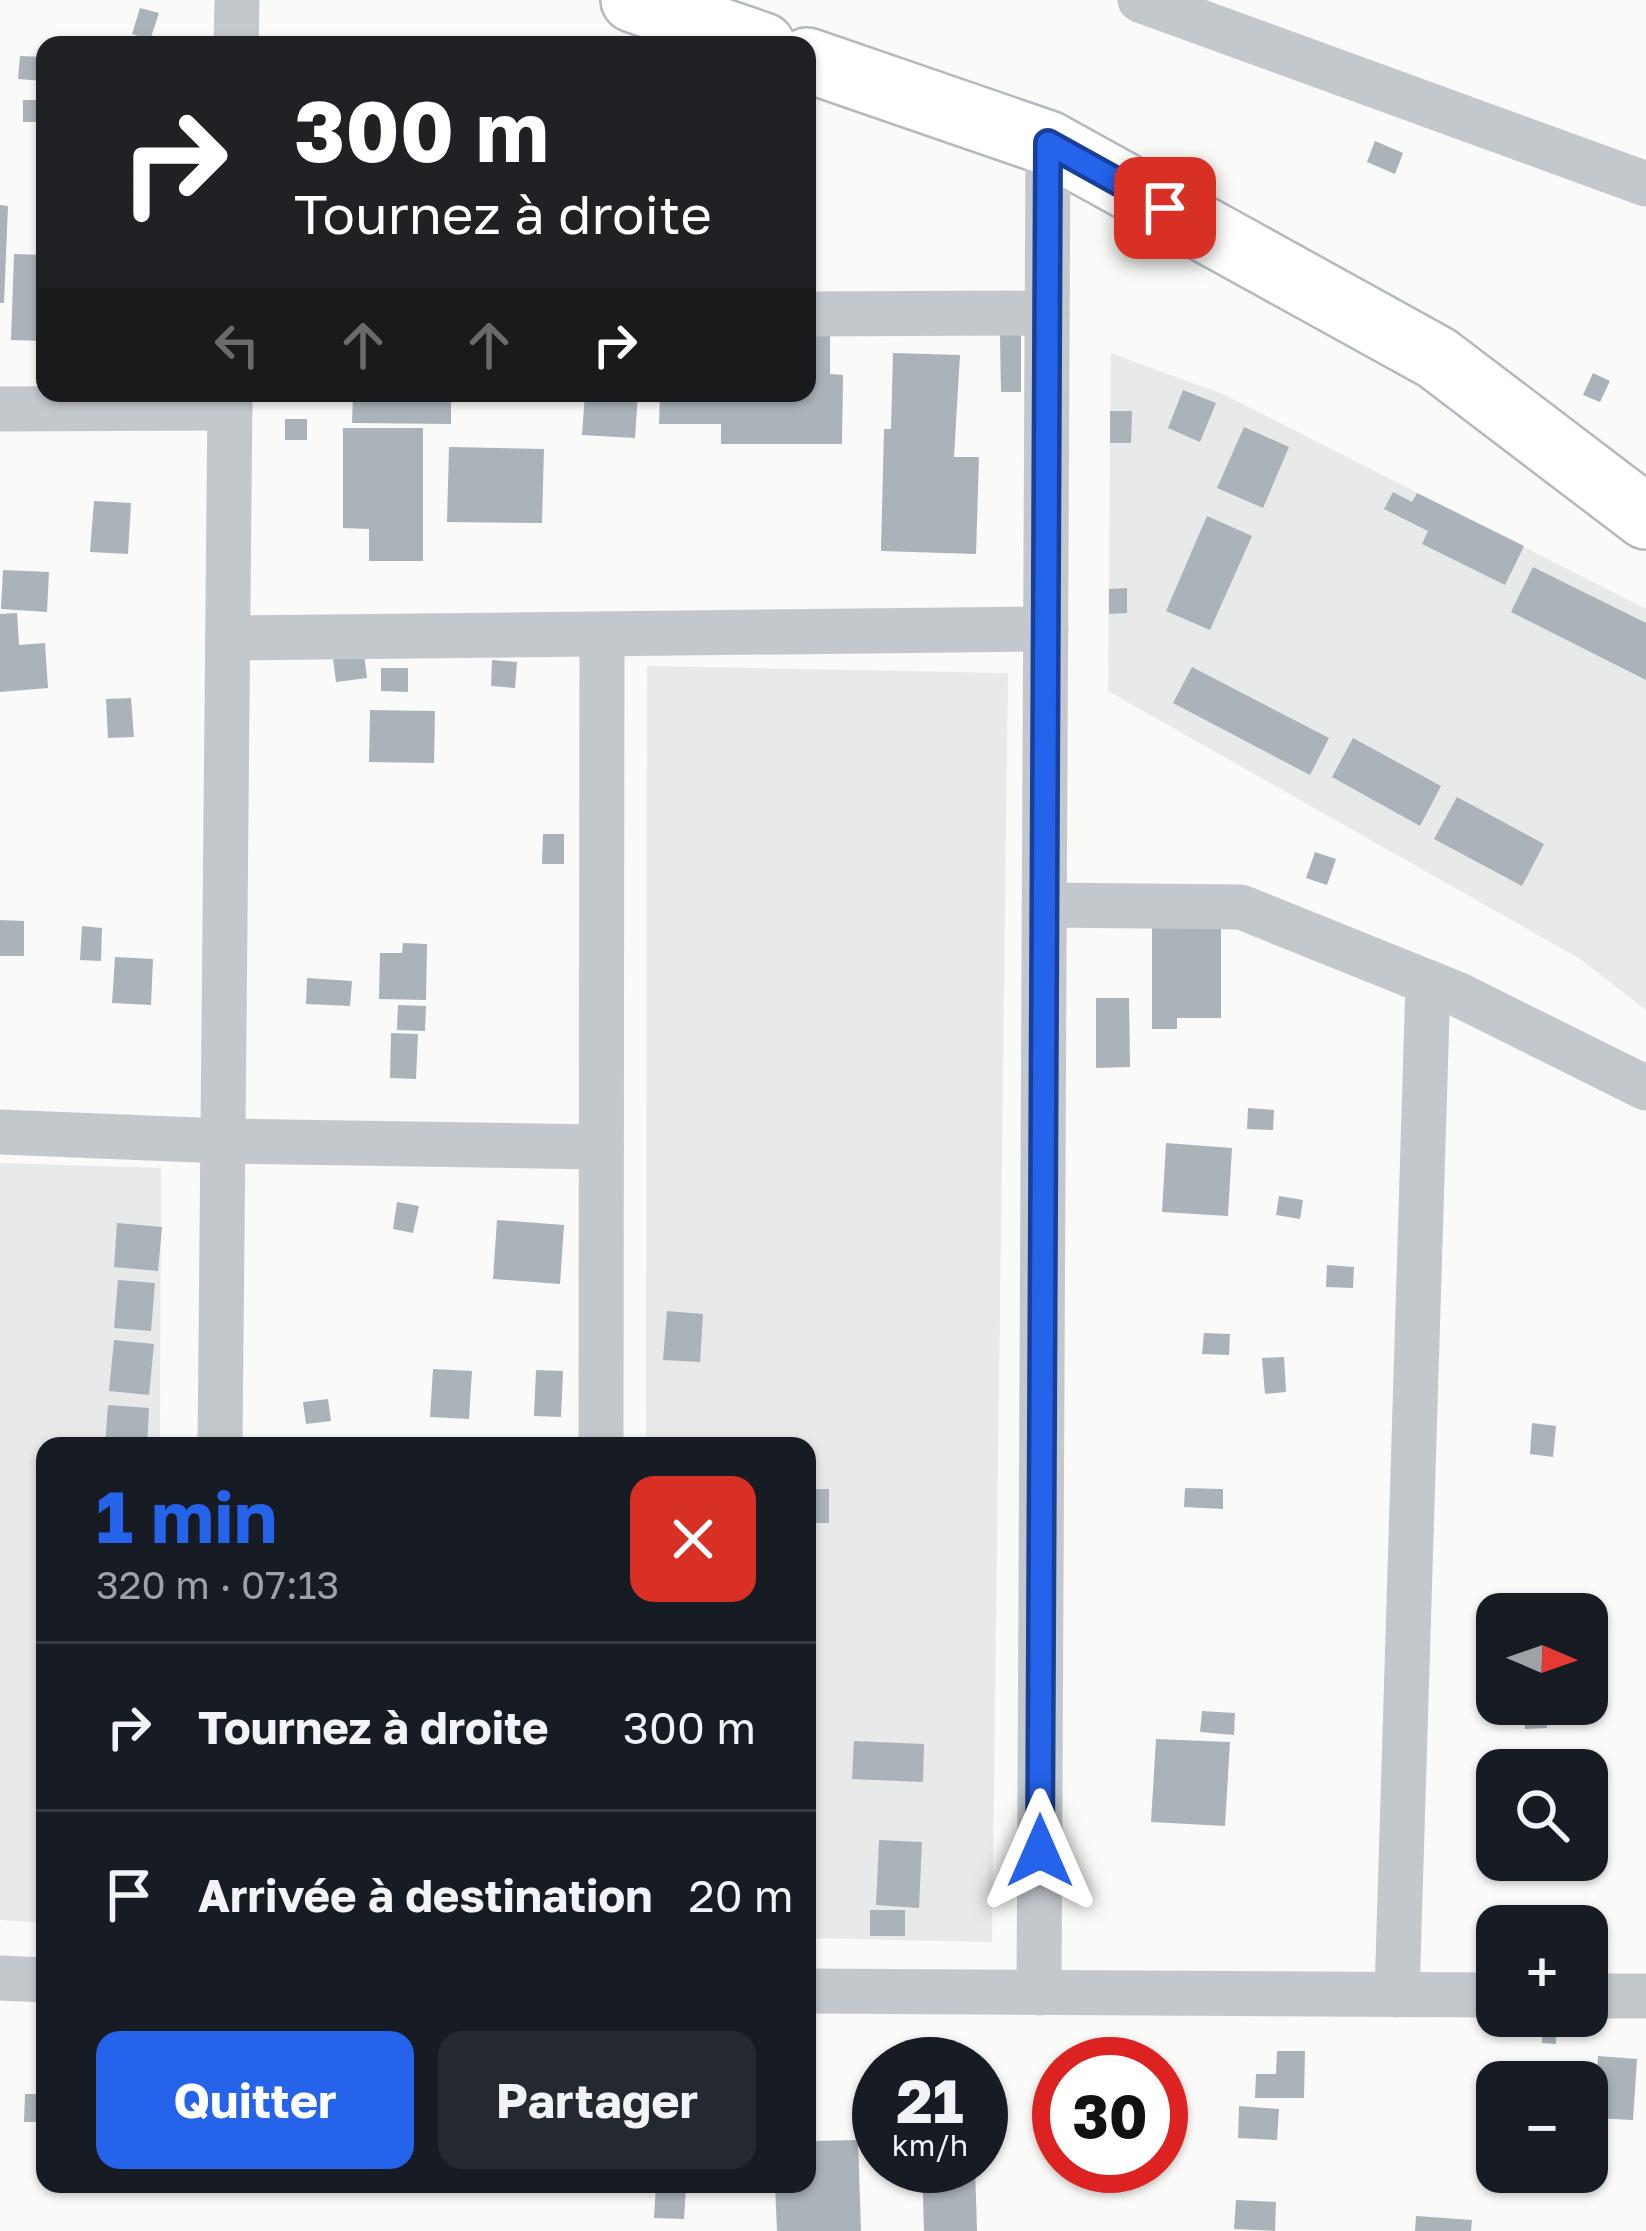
<!DOCTYPE html>
<html lang="fr">
<head>
<meta charset="utf-8">
<style>
  :root { --surface:#171b24; --page:#242831; --text:#f1f3f6; --muted:#9ea1a6; --line:#363941; --accent:#2563eb }
  body { margin:0; font-family:"Golos Text",sans-serif; background:var(--page); color:var(--text); height:100vh; display:flex; flex-direction:column; font-size:45px; white-space:nowrap }
  * { box-sizing:border-box; margin:0 }
  p { font-size:39px; color:var(--muted) }
  .icon { flex:none; width:66px; height:66px; fill:none; stroke:currentColor; stroke-width:2; stroke-linecap:round; stroke-linejoin:round }
  .map { position:relative; flex:1; overflow:hidden }
  .drawer { position:absolute; left:36px; top:1437px; width:780px; height:756px; display:flex; flex-direction:column; background:var(--surface); border-radius:24px; box-shadow:0 3px 9px #0004 }
  .drawer>* { flex:none }
  .hud { position:absolute; left:36px; top:36px; width:780px; height:366px; border-radius:24px; box-shadow:0 3px 9px #0004; background:#202124; color:#fff; overflow:hidden }
  .needle { width:78px; rotate:92deg }
  .fabs { position:absolute; left:1476px; top:1593px; display:grid; gap:24px }
  .fabs a { display:grid; place-items:center; width:132px; height:132px; border-radius:24px; background:var(--surface); box-shadow:0 3px 9px #0004; font-size:60px }
  .speed { position:absolute; left:852px; top:2037px; display:flex; gap:24px; font-size:60px; font-weight:700; text-align:center }
  .speed>* { display:grid; place-content:center; width:156px; height:156px; border-radius:50%; background:var(--surface); box-shadow:0 3px 9px #0004; line-height:1 }
  .speed small { font-size:30px; font-weight:400 }
  .speed .limit { border:18px solid #d22; background:#fff; color:#111 }
  .pin { position:absolute; display:grid; place-items:center; width:102px; height:102px; color:#fff; margin:-51px; border-radius:24px; box-shadow:0 6px 18px #0006 }
  .me { position:absolute; width:132px; margin:-66px; rotate:0deg; stroke-linejoin:round; filter:drop-shadow(0 0 9px #0008) }
  .turn { display:flex; align-items:center; gap:42px; height:252px; padding:0 60px; font-size:54px }
  .turn .icon { width:156px; height:156px; stroke-width:2.5 }
  .turn b { display:block; font-size:84px; line-height:102px }
  .lanes { display:flex; align-items:center; height:114px; padding:0 60px; background:#0003; justify-content:center; gap:60px; direction:ltr }
  .lanes .off { opacity:.35 }
  .round { display:grid; place-items:center; flex:none; width:126px; height:126px; border-radius:24px; background:var(--page) }
  .headline { display:flex; align-items:center; justify-content:space-between; height:204px; padding:0 60px }
  h1 { font-size:72px; font-weight:700; line-height:90px; color:var(--accent) }
  .action { display:flex; gap:24px; margin-top:auto; padding:24px 60px }
  .action a { flex:1; height:138px; border-radius:24px; background:var(--accent); color:#fff; font-size:48px; font-weight:700; line-height:138px; text-align:center }
  .action a+a { background:var(--page); color:var(--text) }
  ul { padding:0; list-style:none }
  li { display:flex; align-items:center; gap:36px; height:168px; padding:0 60px; border-top:3px solid var(--line) }
  li div { flex:1 }
  li b { display:block; font-size:45px }
  li em { font-style:normal }
  .map>svg:first-child { display:block }
</style>
</head>
<body>
<div class="map">
<svg width="1646" height="2231" viewBox="0 0 1646 2231">
  <rect width="100%" height="100%" fill="#fafaf8"/>
  <g fill="#e8e9e9">
    <path d="M 1111,353 L 1225,395 L 1646,609 L 1646,1010 L 1580,959 L 1108,691 Z"/>
    <path d="M 647,666 L 1008,673 L 992,1942 L 807,1938 L 807,1446 L 646,1446 Z"/>
    <path d="M 0,1163 L 161,1168 L 160,1446 L 45,1446 L 45,1923 L 0,1920 Z"/>
  </g>
  <g fill="#aab3b9">
    <path d="M 140,8 L 159,13 L 150,40 L 132,34 Z"/>
    <path d="M 20,56 L 45,57 L 45,81 L 18,79 Z"/>
    <rect x="23" y="100" width="22" height="22"/>
    <path d="M 1375,141 L 1403,153 L 1395,174 L 1367,162 Z"/>
    <path d="M 0,205 L 8,206 L 4,303 L 0,303 Z"/>
    <path d="M 14,254 L 45,255 L 45,341 L 11,340 Z"/>
    <path d="M 807,329 L 830,329 L 830,374 L 843,375 L 842,444 L 721,444 L 721,424 L 659,424 L 660,393 L 807,393 Z"/>
    <path d="M 1021,333 L 1021,392 L 1001,392 L 1000,334 Z"/>
    <path d="M 893,353 L 960,355 L 954,457 L 979,457 L 976,554 L 881,551 L 884,429 L 891,429 Z"/>
    <path d="M 1593,373 L 1610,381 L 1600,402 L 1583,395 Z"/>
    <path d="M 1183,390 L 1216,403 L 1200,442 L 1168,428 Z"/>
    <path d="M 353,393 L 451,393 L 451,424 L 352,423 Z"/>
    <path d="M 585,393 L 638,393 L 635,438 L 582,435 Z"/>
    <path d="M 1110,411 L 1132,411 L 1131,443 L 1110,443 Z"/>
    <rect x="285" y="419" width="22" height="21"/>
    <path d="M 1244,427 L 1289,447 L 1263,508 L 1217,488 Z"/>
    <path d="M 343,428 L 423,428 L 423,561 L 369,561 L 369,529 L 343,528 Z"/>
    <path d="M 449,447 L 544,449 L 542,523 L 447,522 Z"/>
    <path d="M 1393,492 L 1412,502 L 1417,493 L 1524,546 L 1505,585 L 1422,544 L 1428,531 L 1384,509 Z"/>
    <path d="M 94,501 L 131,503 L 128,554 L 90,552 Z"/>
    <path d="M 1207,516 L 1252,536 L 1210,630 L 1166,611 Z"/>
    <path d="M 1533,567 L 1646,623 L 1646,680 L 1511,612 Z"/>
    <path d="M 3,570 L 49,572 L 47,612 L 1,609 Z"/>
    <path d="M 1127,588 L 1127,613 L 1109,614 L 1109,589 Z"/>
    <path d="M 17,613 L 19,645 L 45,643 L 48,688 L 0,692 L 0,614 Z"/>
    <path d="M 364,654 L 367,678 L 336,682 L 333,658 Z"/>
    <path d="M 492,660 L 517,662 L 515,688 L 491,686 Z"/>
    <path d="M 1192,667 L 1329,738 L 1310,775 L 1173,703 Z"/>
    <path d="M 381,668 L 408,668 L 408,692 L 381,691 Z"/>
    <path d="M 131,698 L 134,737 L 108,738 L 106,699 Z"/>
    <path d="M 370,710 L 435,711 L 434,763 L 369,762 Z"/>
    <path d="M 1353,738 L 1441,786 L 1420,826 L 1332,777 Z"/>
    <path d="M 1457,797 L 1544,844 L 1522,886 L 1434,839 Z"/>
    <path d="M 543,834 L 564,834 L 564,864 L 542,864 Z"/>
    <path d="M 1315,852 L 1336,859 L 1327,885 L 1306,878 Z"/>
    <path d="M 1152,918 L 1221,918 L 1221,1018 L 1177,1018 L 1177,1029 L 1152,1029 Z"/>
    <path d="M 0,920 L 24,921 L 24,956 L 0,956 Z"/>
    <path d="M 82,926 L 102,928 L 101,961 L 80,960 Z"/>
    <path d="M 403,943 L 427,944 L 426,1000 L 379,999 L 380,953 L 402,953 Z"/>
    <path d="M 115,957 L 153,959 L 151,1005 L 112,1003 Z"/>
    <path d="M 307,978 L 352,981 L 350,1006 L 306,1004 Z"/>
    <path d="M 1096,998 L 1129,998 L 1130,1067 L 1096,1068 Z"/>
    <path d="M 398,1005 L 426,1006 L 425,1031 L 397,1030 Z"/>
    <path d="M 391,1033 L 418,1034 L 416,1079 L 390,1078 Z"/>
    <path d="M 1248,1108 L 1274,1110 L 1273,1130 L 1247,1129 Z"/>
    <path d="M 1166,1143 L 1232,1148 L 1228,1216 L 1162,1212 Z"/>
    <path d="M 1279,1196 L 1303,1200 L 1300,1219 L 1276,1215 Z"/>
    <path d="M 397,1202 L 419,1206 L 413,1233 L 393,1229 Z"/>
    <path d="M 497,1220 L 564,1225 L 560,1284 L 493,1279 Z"/>
    <path d="M 117,1223 L 162,1227 L 158,1271 L 114,1267 Z"/>
    <path d="M 1327,1265 L 1354,1267 L 1353,1288 L 1326,1287 Z"/>
    <path d="M 118,1280 L 155,1283 L 151,1331 L 114,1328 Z"/>
    <path d="M 667,1311 L 703,1314 L 700,1362 L 663,1360 Z"/>
    <path d="M 1204,1333 L 1230,1334 L 1229,1355 L 1202,1354 Z"/>
    <path d="M 114,1340 L 154,1344 L 149,1395 L 109,1391 Z"/>
    <path d="M 1284,1357 L 1286,1392 L 1265,1394 L 1262,1358 Z"/>
    <path d="M 433,1369 L 472,1371 L 469,1419 L 430,1417 Z"/>
    <path d="M 536,1370 L 563,1371 L 561,1417 L 534,1416 Z"/>
    <path d="M 328,1399 L 331,1421 L 306,1424 L 303,1402 Z"/>
    <path d="M 108,1405 L 149,1408 L 147,1446 L 105,1446 Z"/>
    <path d="M 1532,1423 L 1556,1426 L 1553,1457 L 1530,1454 Z"/>
    <path d="M 1185,1488 L 1223,1489 L 1223,1509 L 1184,1507 Z"/>
    <rect x="807" y="1489" width="22" height="34"/>
    <path d="M 1546,1704 L 1547,1728 L 1525,1729 L 1523,1705 Z"/>
    <path d="M 1202,1711 L 1235,1713 L 1234,1735 L 1200,1732 Z"/>
    <path d="M 1156,1739 L 1230,1742 L 1225,1826 L 1151,1822 Z"/>
    <path d="M 854,1741 L 924,1744 L 923,1782 L 852,1779 Z"/>
    <path d="M 879,1840 L 922,1842 L 919,1908 L 876,1905 Z"/>
    <rect x="870" y="1910" width="35" height="26"/>
    <path d="M 1543,2016 L 1557,2016 L 1556,2044 L 1542,2043 Z"/>
    <path d="M 1277,2051 L 1305,2051 L 1304,2098 L 1255,2098 L 1256,2074 L 1276,2074 Z"/>
    <path d="M 1598,2056 L 1637,2059 L 1633,2120 L 1594,2118 Z"/>
    <path d="M 25,2094 L 45,2094 L 45,2122 L 24,2122 Z"/>
    <path d="M 1239,2106 L 1279,2109 L 1277,2140 L 1238,2138 Z"/>
    <path d="M 858,2140 L 861,2231 L 777,2231 L 775,2184 L 807,2184 L 807,2141 Z"/>
    <path d="M 922,2166 L 975,2166 L 977,2231 L 924,2231 Z"/>
    <path d="M 656,2185 L 686,2187 L 684,2219 L 654,2218 Z"/>
    <path d="M 1236,2200 L 1276,2202 L 1275,2231 L 1234,2229 Z"/>
    <path d="M 1416,2216 L 1472,2220 L 1471,2231 L 1415,2231 Z"/>
  </g>
  <g fill="none" stroke-linecap="round" stroke-linejoin="round">
    <g stroke="#b3babf" stroke-width="68">
      <g id="secondary">
        <path d="M 633,0 L 763,45"/>
        <path d="M 807,60 L 1048,143 L 1437,358 L 1646,517"/>
      </g>
    </g>
    <g stroke="#c3c8cc" stroke-width="45">
      <path d="M 1140,0 L 1646,184"/>
      <path d="M 236,45 L 237,0"/>
      <path d="M 807,314 L 1047,313"/>
      <path d="M 0,409 L 230,408"/>
      <path d="M 228,638 L 1046,629"/>
      <path d="M 1044,905 L 1241,907 L 1457,994 L 1646,1088"/>
      <path d="M 0,1132 L 223,1141 L 601,1147"/>
      <path d="M 220,1446 L 230,393"/>
      <path d="M 601,1446 L 602,634"/>
      <path d="M 0,1978 L 45,1980"/>
      <path d="M 807,1991 L 1497,1995"/>
      <path d="M 1039,1993 L 1048,143"/>
      <path d="M 1397,1995 L 1428,982"/>
      <path d="M 1587,1996 L 1646,1996"/>
    </g>
    <use href="#secondary" stroke="#fff" stroke-width="63"/>
  </g>
  <g fill="none" stroke-linecap="round" stroke-linejoin="round">
    <g stroke="#184099" stroke-width="30">
      <path id="route" d="M 1040,1851 L 1048,143 L 1165,208"/>
    </g>
    <use href="#route" stroke="#2563eb" stroke-width="21"/>
  </g>
</svg>
<div class="fabs">
<a><svg class="needle" viewBox="-14 -14 28 28"><path d="M0-13l5 13h-10z" fill="#e53935"/><path d="M0 13l5-13h-10z" fill="#9ea1a6"/></svg></a>
<a><svg class="icon" aria-label="search" viewBox="0 0 24 24"><circle cx="10" cy="10" r="6"/><path d="M15 15l6 6"/></svg></a>
<a>+</a>
<a>−</a>
</div>
<div class="speed"><div>21<small>km/h</small></div><div class="limit">30</div></div>
<div class="pin" style="left:1165px;top:208px;background:#d93025"><svg class="icon" aria-label="arrive" viewBox="0 0 24 24"><path d="M6 21V4h12l-3 4 3 4H6"/></svg></div>
<svg class="me" style="left:1040px;top:1851px" viewBox="-20 -20 40 40"><path d="M0-17L14 15 0 8-14 15z" fill="#2563eb" stroke="#fff" stroke-width="4"/></svg>
<div class="hud">
<div class="turn"><svg class="icon" aria-label="right" viewBox="0 0 24 24"><path d="M7 20v-9h11M14 6l5 5-5 5"/></svg><div><b>300 m</b>Tournez à droite</div></div>
<div class="lanes"><svg class="icon off" aria-label="left" viewBox="0 0 24 24"><path d="M17 20v-9H6M10 6l-5 5 5 5"/></svg><svg class="icon off" aria-label="ahead" viewBox="0 0 24 24"><path d="M12 20V5M6 11l6-6 6 6"/></svg><svg class="icon off" aria-label="ahead" viewBox="0 0 24 24"><path d="M12 20V5M6 11l6-6 6 6"/></svg><svg class="icon" aria-label="right" viewBox="0 0 24 24"><path d="M7 20v-9h11M14 6l5 5-5 5"/></svg></div>
</div>
<section class="drawer">
<div class="headline"><div><h1>1 min</h1><p>320 m · 07:13</p></div><a class="round" style="background:#d93025;color:#fff"><svg class="icon" aria-label="close" viewBox="0 0 24 24"><path d="M6 6l12 12M18 6L6 18"/></svg></a></div>
<ul>
<li><svg class="icon" aria-label="right" viewBox="0 0 24 24"><path d="M7 20v-9h11M14 6l5 5-5 5"/></svg><div><b>Tournez à droite</b></div><em>300 m</em></li>
<li><svg class="icon" aria-label="arrive" viewBox="0 0 24 24"><path d="M6 21V4h12l-3 4 3 4H6"/></svg><div><b>Arrivée à destination</b></div><em>20 m</em></li>
</ul>
<div class="action"><a>Quitter</a><a>Partager</a></div>
</section>
</div>
</body>
</html>
